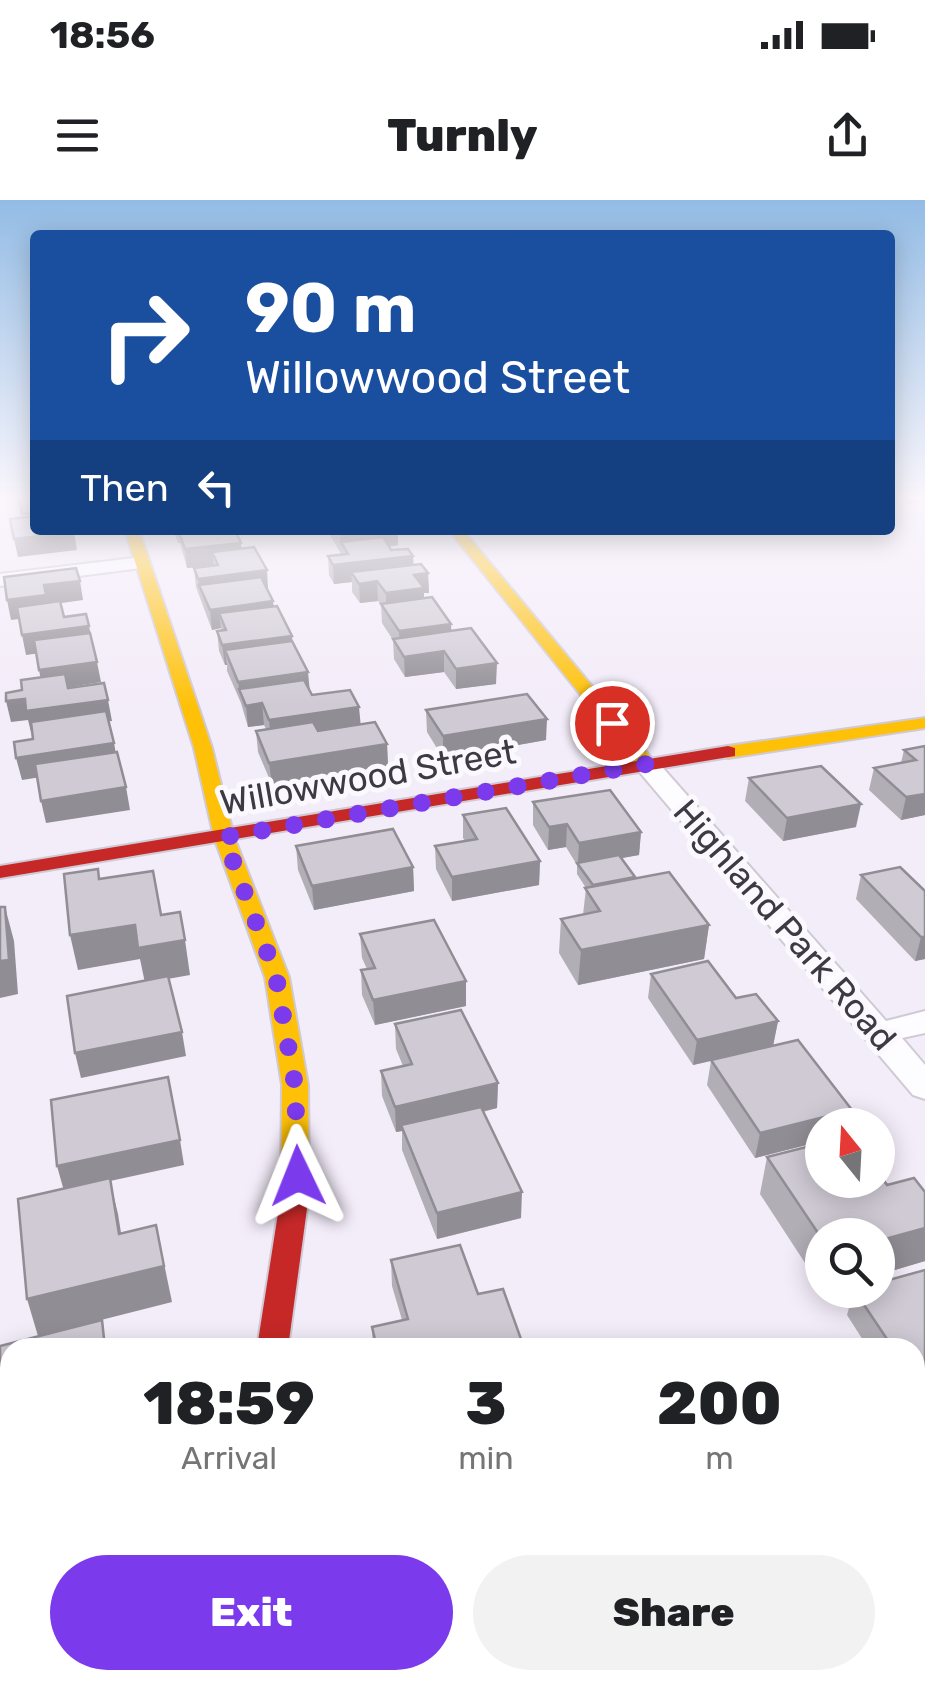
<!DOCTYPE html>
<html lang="en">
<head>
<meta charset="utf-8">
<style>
  :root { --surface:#fff; --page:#f2f2f2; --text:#202124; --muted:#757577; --accent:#7c3aed }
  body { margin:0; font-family:Rubik,sans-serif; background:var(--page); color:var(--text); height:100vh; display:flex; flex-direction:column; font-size:38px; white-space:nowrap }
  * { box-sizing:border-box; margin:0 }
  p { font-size:32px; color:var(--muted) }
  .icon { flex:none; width:55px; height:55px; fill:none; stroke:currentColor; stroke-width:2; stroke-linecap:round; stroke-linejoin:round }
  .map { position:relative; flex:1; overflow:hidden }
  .side { position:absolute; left:0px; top:1138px; width:925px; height:352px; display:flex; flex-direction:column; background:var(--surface); border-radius:30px 30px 0 0; box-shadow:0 5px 25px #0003 }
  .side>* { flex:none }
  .guide { position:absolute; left:30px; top:30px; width:865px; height:305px; border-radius:10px; box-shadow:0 5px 25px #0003; background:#1a4fa0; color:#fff; overflow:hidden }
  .needle { width:65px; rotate:342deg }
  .tools { position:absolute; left:805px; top:908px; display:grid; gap:20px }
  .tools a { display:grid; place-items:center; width:90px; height:90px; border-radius:50%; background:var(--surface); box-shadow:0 5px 25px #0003; font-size:50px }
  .pin { position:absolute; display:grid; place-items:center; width:85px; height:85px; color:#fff; margin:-42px; border:5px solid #fff; border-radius:50%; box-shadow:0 2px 10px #0007 }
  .me { position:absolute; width:110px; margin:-55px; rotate:358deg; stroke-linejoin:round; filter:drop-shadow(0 0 8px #0008) }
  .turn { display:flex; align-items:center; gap:35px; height:210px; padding:0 50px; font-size:45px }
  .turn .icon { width:130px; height:130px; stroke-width:2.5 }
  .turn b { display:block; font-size:70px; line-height:85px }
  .then { display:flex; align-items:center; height:95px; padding:0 50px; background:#0003; gap:20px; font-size:38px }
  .eta { display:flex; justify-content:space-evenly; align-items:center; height:170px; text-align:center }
  .eta b { font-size:60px; font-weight:800; line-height:70px }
  .cta { display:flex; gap:20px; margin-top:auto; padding:20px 50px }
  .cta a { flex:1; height:115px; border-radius:60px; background:var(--accent); color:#fff; font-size:40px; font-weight:800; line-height:115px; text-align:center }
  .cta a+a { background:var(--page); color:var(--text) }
  .status { display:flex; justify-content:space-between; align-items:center; height:70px; padding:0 50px; background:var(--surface); direction:ltr }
  .status svg { height:28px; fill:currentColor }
  header { display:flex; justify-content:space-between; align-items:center; height:130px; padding:0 50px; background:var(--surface); font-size:45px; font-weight:800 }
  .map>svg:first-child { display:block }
</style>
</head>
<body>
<div class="status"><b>18:56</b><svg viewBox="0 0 49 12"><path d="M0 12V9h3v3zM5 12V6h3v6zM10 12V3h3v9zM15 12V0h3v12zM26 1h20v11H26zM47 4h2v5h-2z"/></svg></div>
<header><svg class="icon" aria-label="menu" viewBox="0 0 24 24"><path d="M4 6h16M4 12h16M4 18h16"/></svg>Turnly<svg class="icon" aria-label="share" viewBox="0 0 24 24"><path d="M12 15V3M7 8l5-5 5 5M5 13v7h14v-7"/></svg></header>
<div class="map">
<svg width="925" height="1488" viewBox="0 0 925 1488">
  <rect width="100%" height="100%" fill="#f3ecf9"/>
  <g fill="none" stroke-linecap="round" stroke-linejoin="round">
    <g stroke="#d0cad5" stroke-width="4">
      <g id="street">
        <path d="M 142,357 L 149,359 L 149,367 L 0,386 L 0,374 Z"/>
        <path d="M 646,557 L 655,559 L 886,821 L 925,811 L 925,833 L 902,838 L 925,865 L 925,899 L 913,895 L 637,569 L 634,564 L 637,559 Z"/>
        <path d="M 225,1480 L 275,1480 L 276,1488 L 226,1488 Z"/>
      </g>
    </g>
    <g stroke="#d0cad5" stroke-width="4">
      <g id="slow">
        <path d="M 125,330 L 139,330 L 212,548 L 234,637 L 289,777 L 308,885 L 309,994 L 305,1001 L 295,1005 L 285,1001 L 281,994 L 282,885 L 265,777 L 214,637 L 194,548 Z"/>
        <path d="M 449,330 L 463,330 L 653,560 L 653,568 L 639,568 Z"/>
        <path d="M 925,518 L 925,528 L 728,558 L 719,552 L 728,546 Z"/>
      </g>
    </g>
    <g stroke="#d0cad5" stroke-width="4">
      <g id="jam">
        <path d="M 728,546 L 735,548 L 735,556 L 0,678 L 0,666 Z"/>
        <path d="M 295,983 L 305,987 L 309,994 L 288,1148 L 257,1148 L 281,994 L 285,987 Z"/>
      </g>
    </g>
    <use href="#street" fill="#fdfcfe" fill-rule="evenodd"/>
    <use href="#slow" fill="#ffc107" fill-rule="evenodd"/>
    <use href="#jam" fill="#c62828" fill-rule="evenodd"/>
  </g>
  <g fill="#b2aeb6">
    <path d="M 890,298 L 925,298 L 908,304 L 898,298 Z"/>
    <path d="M 173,330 L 235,330 L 241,348 L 267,370 L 267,389 L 274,406 L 292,441 L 312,495 L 360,525 L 387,544 L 388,566 L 272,585 L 258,552 L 256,531 L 266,529 L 264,525 L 248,527 L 241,503 L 227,471 L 227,465 L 225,465 L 219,451 L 217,431 L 221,431 L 221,428 L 212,430 L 196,387 L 194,368 L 214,365 L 187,368 L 180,343 L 178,343 Z"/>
    <path d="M 327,330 L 398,330 L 398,345 L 389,347 L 391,350 L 413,356 L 413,364 L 428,373 L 429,393 L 424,393 L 424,398 L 496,484 L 456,489 L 444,472 L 405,477 L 394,459 L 393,440 L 382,423 L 381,405 L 378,401 L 360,403 L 352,392 L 352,382 L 334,384 L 329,375 L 328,356 L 341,354 Z"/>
    <path d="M 426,510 L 546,540 L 443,558 L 427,532 Z"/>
    <path d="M 925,546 L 925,615 L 901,620 L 869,590 L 874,568 L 901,563 L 904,550 Z"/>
    <path d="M 749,578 L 856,627 L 783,641 L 745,601 Z"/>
    <path d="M 533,602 L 641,632 L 639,655 L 621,658 L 635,679 L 709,725 L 704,759 L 578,785 L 559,753 L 561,719 L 583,715 L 586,688 L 577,674 L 577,665 L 566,647 L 548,650 L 533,625 Z"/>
    <path d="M 463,615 L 540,661 L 539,685 L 452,701 L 436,669 L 435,646 L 465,641 L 463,638 Z"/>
    <path d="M 296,646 L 413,667 L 414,691 L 314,710 L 298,670 Z"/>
    <path d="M 861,675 L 924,691 L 925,759 L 915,761 L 856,699 Z"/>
    <path d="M 360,734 L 466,806 L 375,825 L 362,795 L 361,770 L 367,769 L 362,758 Z"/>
    <path d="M 651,774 L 736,798 L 778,821 L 773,846 L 852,910 L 848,925 L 822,925 L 822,941 L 755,958 L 707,885 L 711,861 L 693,865 L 648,798 Z"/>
    <path d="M 395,824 L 498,883 L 497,908 L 483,912 L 521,1018 L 437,1039 L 402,950 L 402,931 L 396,932 L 382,896 L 381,871 L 403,866 L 396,849 Z"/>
    <path d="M 767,957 L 925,992 L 925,1061 L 878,1075 L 878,1035 L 822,1035 L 822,1089 L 760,994 Z"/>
    <path d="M 391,1060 L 478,1094 L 521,1148 L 373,1148 L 372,1127 L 402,1120 L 392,1086 Z"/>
    <path d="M 925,1070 L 925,1225 L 920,1226 L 915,1219 L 915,1148 L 868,1148 L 847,1115 L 854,1090 Z"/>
    <path d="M 414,1480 L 549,1480 L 416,1486 Z"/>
  </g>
  <g fill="#918d94">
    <path d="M 910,298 L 925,298 L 925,301 L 908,304 Z"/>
    <path d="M 374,330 L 398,330 L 398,345 L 347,352 L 341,342 L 341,353 L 340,334 Z"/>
    <path d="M 74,332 L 77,350 L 18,357 L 14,339 Z"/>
    <path d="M 241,343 L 243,362 L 212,352 L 214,365 L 187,368 L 185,349 Z"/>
    <path d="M 413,356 L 414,375 L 351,372 L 352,382 L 334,384 L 333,365 Z"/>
    <path d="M 267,370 L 268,389 L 205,398 L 199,385 L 198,379 Z"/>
    <path d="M 428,373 L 429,393 L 424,393 L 424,408 L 386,413 L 386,393 L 414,375 Z"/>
    <path d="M 80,381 L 83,400 L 48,405 L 50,415 L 11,420 L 7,400 L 44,385 Z"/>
    <path d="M 377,381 L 378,401 L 360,403 L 359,384 Z"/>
    <path d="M 273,401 L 275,421 L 219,413 L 221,428 L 212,430 L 210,410 Z"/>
    <path d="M 451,424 L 452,444 L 400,451 L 399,431 Z"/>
    <path d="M 89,426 L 93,446 L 26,455 L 22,435 Z"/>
    <path d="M 292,436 L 294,456 L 225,450 L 227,465 L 225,465 L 222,445 Z"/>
    <path d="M 444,451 L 444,472 L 405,477 L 404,457 Z"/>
    <path d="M 97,462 L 101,482 L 43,491 L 39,470 Z"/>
    <path d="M 497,463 L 496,484 L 456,489 L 456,469 Z"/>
    <path d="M 308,472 L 310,493 L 239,489 L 241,503 L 238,482 Z"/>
    <path d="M 25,499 L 108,500 L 112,521 L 31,532 L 28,520 L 11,522 L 6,501 Z"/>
    <path d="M 262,503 L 264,525 L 248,527 L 246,506 Z"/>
    <path d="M 359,507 L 361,528 L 271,541 L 269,520 Z"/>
    <path d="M 547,519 L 546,540 L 443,558 L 443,536 Z"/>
    <path d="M 114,543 L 118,565 L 22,580 L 16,558 Z"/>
    <path d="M 387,544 L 388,566 L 272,585 L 269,563 Z"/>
    <path d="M 126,587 L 130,610 L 46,623 L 41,601 Z"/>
    <path d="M 925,594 L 925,615 L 901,620 L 906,597 Z"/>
    <path d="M 861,604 L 856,627 L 783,641 L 787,618 Z"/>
    <path d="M 567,624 L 566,647 L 548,650 L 549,627 Z"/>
    <path d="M 641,632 L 639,655 L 579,666 L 578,663 L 579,643 Z"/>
    <path d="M 540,661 L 539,685 L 452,701 L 452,677 Z"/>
    <path d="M 413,667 L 414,691 L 314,710 L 312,686 Z"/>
    <path d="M 5,707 L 14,741 L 18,794 L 0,798 L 0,761 Z"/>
    <path d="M 135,725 L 185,740 L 190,775 L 145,783 L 140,759 L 78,770 L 70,735 Z"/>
    <path d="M 709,725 L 704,759 L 578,785 L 581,750 Z"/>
    <path d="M 921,737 L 925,737 L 925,759 L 915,761 Z"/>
    <path d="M 466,781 L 466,806 L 375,825 L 373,800 Z"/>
    <path d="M 778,821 L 773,846 L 693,865 L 697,840 Z"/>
    <path d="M 182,832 L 186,856 L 81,878 L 75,853 Z"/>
    <path d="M 498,883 L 497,908 L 403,930 L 401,925 L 402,931 L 396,932 L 395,907 Z"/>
    <path d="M 852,910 L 848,925 L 822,925 L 822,941 L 755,958 L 760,933 Z"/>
    <path d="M 180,940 L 184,965 L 110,981 L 118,1014 L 127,1070 L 64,991 L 57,966 Z"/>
    <path d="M 522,992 L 521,1018 L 437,1039 L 437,1013 Z"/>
    <path d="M 156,1025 L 172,1102 L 38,1136 L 27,1099 Z"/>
    <path d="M 925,1028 L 925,1061 L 878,1075 L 878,1041 Z"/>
    <path d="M 521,1139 L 521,1148 L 485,1148 Z"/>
    <path d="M 925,1212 L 925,1225 L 920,1226 Z"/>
    <path d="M 10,1260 L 10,1300 L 0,1303 L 0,1263 Z"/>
    <path d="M 10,1453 L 10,1480 L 47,1480 L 22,1488 L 0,1488 L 0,1456 Z"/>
  </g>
  <g fill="#cfcad4" stroke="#918d94" stroke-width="2.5">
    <path d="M 19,298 L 35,298 L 35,313 L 22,314 Z"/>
    <path d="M 35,316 L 35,330 L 73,330 L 74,332 L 14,339 L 10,319 Z"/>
    <path d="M 178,330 L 235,330 L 241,343 L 185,349 Z"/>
    <path d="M 337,330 L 374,330 L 340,334 Z"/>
    <path d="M 383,337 L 391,350 L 408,349 L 413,356 L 333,365 L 328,356 L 348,354 L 341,342 Z"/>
    <path d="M 254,347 L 267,370 L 198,379 L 194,368 L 218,365 L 212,352 Z"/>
    <path d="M 421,364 L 428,373 L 414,375 L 424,388 L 386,393 L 377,381 L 359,384 L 351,372 Z"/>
    <path d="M 76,368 L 80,381 L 44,385 L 46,395 L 7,400 L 4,377 Z"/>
    <path d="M 261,377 L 273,401 L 210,410 L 199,385 Z"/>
    <path d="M 432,397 L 451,424 L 399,431 L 381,404 Z"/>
    <path d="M 60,401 L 64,417 L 86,414 L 89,426 L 22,435 L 17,407 Z"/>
    <path d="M 277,406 L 292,436 L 222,445 L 217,431 L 226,430 L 219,413 Z"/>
    <path d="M 471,428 L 497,463 L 456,469 L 444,451 L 404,457 L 393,439 Z"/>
    <path d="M 90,433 L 97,462 L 39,470 L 34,440 Z"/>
    <path d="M 292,441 L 308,472 L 238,482 L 225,450 Z"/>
    <path d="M 65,474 L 68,488 L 104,483 L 108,500 L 26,511 L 25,499 L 6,501 L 6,493 L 22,490 L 21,480 Z"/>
    <path d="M 304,480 L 312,495 L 350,490 L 359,507 L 269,520 L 262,503 L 246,506 L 239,489 Z"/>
    <path d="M 527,494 L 547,519 L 443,536 L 426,510 Z"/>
    <path d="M 106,511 L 114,543 L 16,558 L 14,542 L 33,539 L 31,522 Z"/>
    <path d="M 313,522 L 318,531 L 375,522 L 387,544 L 269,563 L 256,531 Z"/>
    <path d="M 925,546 L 925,594 L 906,597 L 874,568 L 916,560 L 904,550 Z"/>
    <path d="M 117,552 L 126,587 L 41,601 L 35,564 Z"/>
    <path d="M 821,566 L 861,604 L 787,618 L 749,578 Z"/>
    <path d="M 610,590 L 641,632 L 579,643 L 567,624 L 549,627 L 533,602 Z"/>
    <path d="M 506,608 L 540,661 L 452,677 L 435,646 L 477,639 L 463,615 Z"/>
    <path d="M 393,629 L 413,667 L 312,686 L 296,646 Z"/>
    <path d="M 619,655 L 635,677 L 593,685 L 577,663 Z"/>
    <path d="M 900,667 L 925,691 L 925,737 L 921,737 L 861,675 Z"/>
    <path d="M 98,669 L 99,679 L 153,671 L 161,715 L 180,712 L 185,740 L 138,748 L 135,725 L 70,735 L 64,674 Z"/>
    <path d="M 669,672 L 709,725 L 581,750 L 561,719 L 600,711 L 585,688 Z"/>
    <path d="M 0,707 L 5,707 L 9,760 L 0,761 Z"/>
    <path d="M 434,720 L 466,781 L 373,800 L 361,770 L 375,768 L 360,734 Z"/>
    <path d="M 708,761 L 736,798 L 756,794 L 778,821 L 697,840 L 651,774 Z"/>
    <path d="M 168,776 L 182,832 L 75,853 L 67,796 Z"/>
    <path d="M 461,810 L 498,883 L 395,907 L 381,871 L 412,864 L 395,824 Z"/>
    <path d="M 798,840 L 852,910 L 760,933 L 711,860 Z"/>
    <path d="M 168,877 L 180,940 L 57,966 L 51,900 Z"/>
    <path d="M 481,907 L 522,992 L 437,1013 L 401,925 Z"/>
    <path d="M 822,943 L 822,980 L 878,980 L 878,972 L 887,985 L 914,978 L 925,992 L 925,1028 L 878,1041 L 878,1035 L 822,1035 L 822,1039 L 767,957 Z"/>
    <path d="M 110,978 L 119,1034 L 156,1025 L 164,1066 L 27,1099 L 18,999 Z"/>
    <path d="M 460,1045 L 478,1094 L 503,1089 L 521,1139 L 485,1148 L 377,1148 L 372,1127 L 408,1119 L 391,1060 Z"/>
    <path d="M 925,1070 L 925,1195 L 915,1180 L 915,1148 L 893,1148 L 854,1090 L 878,1090 L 878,1083 Z"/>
    <path d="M 102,1120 L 105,1148 L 10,1148 L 10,1260 L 0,1263 L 0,1146 Z"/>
    <path d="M 10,1300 L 10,1453 L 0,1456 L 0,1302 Z"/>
    <path d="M 422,1480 L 549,1480 L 552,1488 L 410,1488 L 423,1484 Z"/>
  </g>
  <linearGradient id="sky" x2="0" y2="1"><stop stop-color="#93bce5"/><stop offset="0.59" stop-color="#faf6fc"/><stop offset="1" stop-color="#faf6fc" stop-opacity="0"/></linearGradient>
  <rect width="925" height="506" fill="url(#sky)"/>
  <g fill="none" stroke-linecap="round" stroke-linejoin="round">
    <path stroke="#7c3aed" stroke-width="18" stroke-dasharray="0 32.4" d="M 298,976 L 295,885 L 276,776 L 224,637 L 646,564 L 612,523"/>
  </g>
  <g text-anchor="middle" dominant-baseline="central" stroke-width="10" stroke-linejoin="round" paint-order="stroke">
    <g font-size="35" fill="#3e3a43" stroke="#fbf9fd">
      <text transform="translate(368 577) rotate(-10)">Willowwood Street</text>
      <text transform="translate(785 725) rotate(49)">Highland Park Road</text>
    </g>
  </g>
</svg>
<div class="tools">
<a><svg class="needle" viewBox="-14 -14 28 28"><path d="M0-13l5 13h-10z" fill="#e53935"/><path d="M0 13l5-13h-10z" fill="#757577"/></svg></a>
<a><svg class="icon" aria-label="search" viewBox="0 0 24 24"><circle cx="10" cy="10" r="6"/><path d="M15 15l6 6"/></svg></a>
</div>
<div class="pin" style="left:612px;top:523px;background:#d93025"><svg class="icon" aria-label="arrive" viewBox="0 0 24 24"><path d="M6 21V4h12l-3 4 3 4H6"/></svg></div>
<svg class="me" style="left:298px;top:976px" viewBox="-20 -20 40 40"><path d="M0-17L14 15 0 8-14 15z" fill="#7c3aed" stroke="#fff" stroke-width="4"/></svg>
<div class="guide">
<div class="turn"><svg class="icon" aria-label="right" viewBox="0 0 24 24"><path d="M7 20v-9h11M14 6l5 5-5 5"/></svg><div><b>90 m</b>Willowwood Street</div></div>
<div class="then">Then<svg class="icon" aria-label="left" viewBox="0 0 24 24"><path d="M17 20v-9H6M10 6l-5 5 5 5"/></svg></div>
</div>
<section class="side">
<div class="eta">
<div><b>18:59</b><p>Arrival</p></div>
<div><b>3</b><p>min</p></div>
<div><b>200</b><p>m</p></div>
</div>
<div class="cta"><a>Exit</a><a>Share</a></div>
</section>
</div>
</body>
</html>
